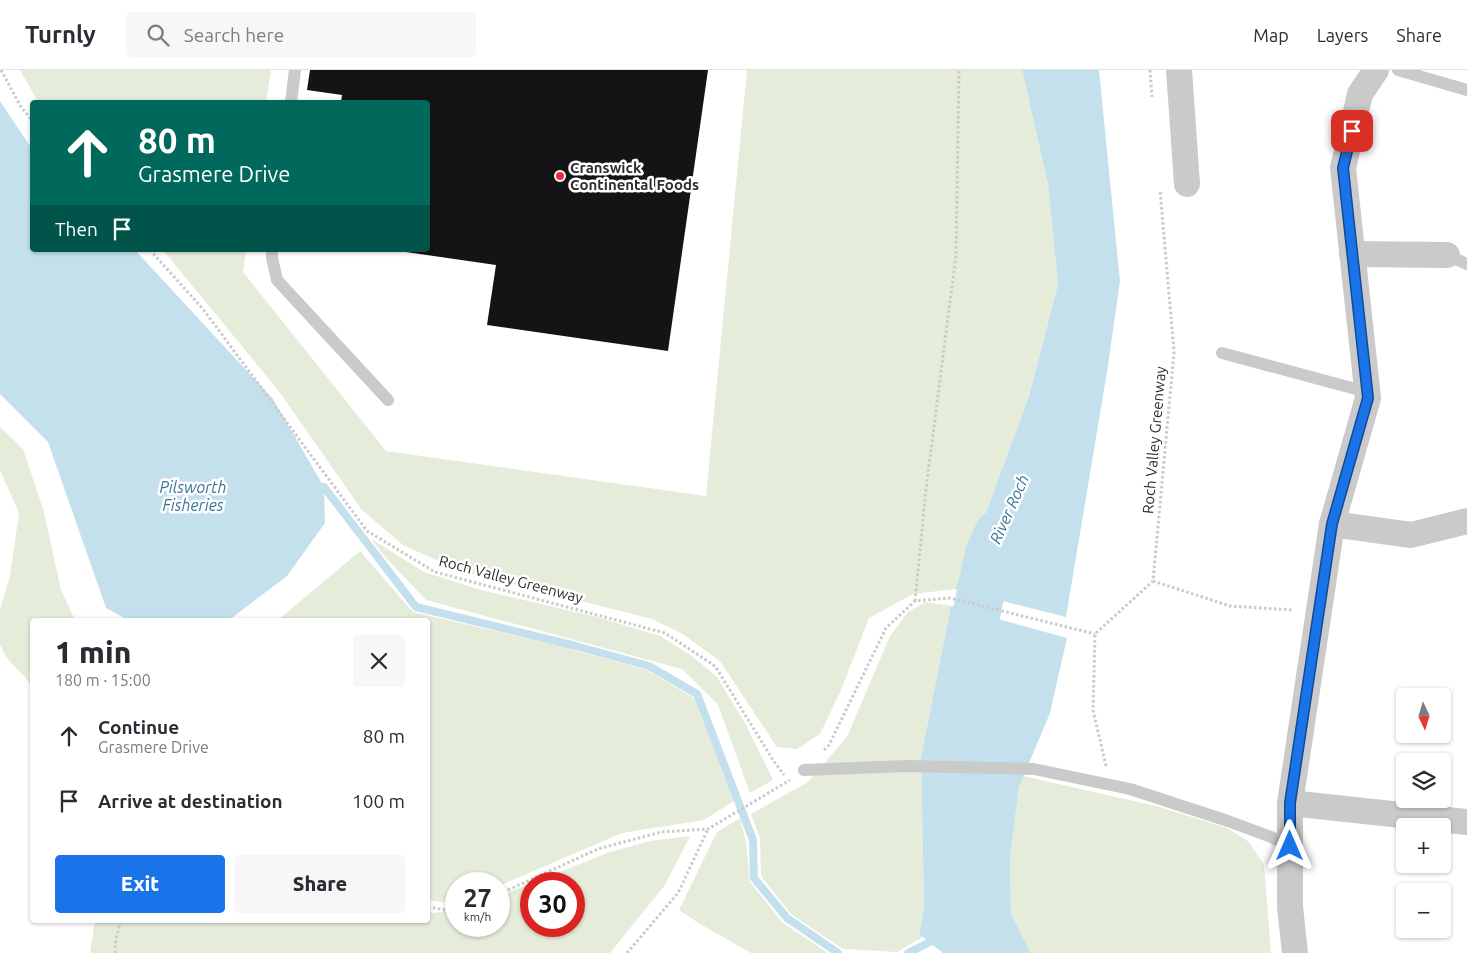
<!DOCTYPE html>
<html lang="en">
<head>
<meta charset="utf-8">
<style>
  :root { --surface:#fff; --page:#f7f7f7; --text:#2b2b33; --muted:#7c7c81; --line:#e1e1e2; --accent:#1a73e8 }
  body { margin:0; font-family:Ubuntu,sans-serif; background:var(--page); color:var(--text); height:100vh; display:flex; flex-direction:column; font-size:19px; white-space:nowrap }
  * { box-sizing:border-box; margin:0 }
  p { font-size:16px; color:var(--muted) }
  .icon { flex:none; width:28px; height:28px; fill:none; stroke:currentColor; stroke-width:2; stroke-linecap:round; stroke-linejoin:round }
  .map { position:relative; flex:1; overflow:hidden }
  .drawer { position:absolute; left:30px; top:548px; width:400px; height:305px; display:flex; flex-direction:column; background:var(--surface); border-radius:5px; box-shadow:0 1px 4px #0004 }
  .drawer>* { flex:none }
  .top-card { position:absolute; left:30px; top:30px; width:400px; height:152px; border-radius:5px; box-shadow:0 1px 4px #0004; background:#00695c; color:#fff; overflow:hidden }
  .needle { width:32px; rotate:176deg }
  .buttons { position:absolute; left:1396px; top:618px; display:grid; gap:10px }
  .buttons a { display:grid; place-items:center; width:55px; height:55px; border-radius:5px; background:var(--surface); box-shadow:0 1px 4px #0004; font-size:25px }
  .speed { position:absolute; left:445px; top:802px; display:flex; gap:10px; font-size:25px; font-weight:700; text-align:center }
  .speed>* { display:grid; place-content:center; width:65px; height:65px; border-radius:50%; background:var(--surface); box-shadow:0 1px 4px #0004; line-height:1 }
  .speed small { font-size:12px; font-weight:400 }
  .speed .limit { border:8px solid #d22; background:#fff; color:#111 }
  .pin { position:absolute; display:grid; place-items:center; width:42px; height:42px; color:#fff; margin:-21px; border-radius:10px; box-shadow:0 2px 8px #0006 }
  .me { position:absolute; width:55px; margin:-28px; rotate:0deg; stroke-linejoin:round; filter:drop-shadow(0 0 4px #0008) }
  .turn { display:flex; align-items:center; gap:18px; height:105px; padding:0 25px; font-size:22px }
  .turn .icon { width:65px; height:65px; stroke-width:2.5 }
  .turn b { display:block; font-size:35px; line-height:42px }
  .then { display:flex; align-items:center; height:48px; padding:0 25px; background:#0003; gap:10px; font-size:19px }
  .round { display:grid; place-items:center; flex:none; width:52px; height:52px; border-radius:5px; background:var(--page) }
  .headline { display:flex; align-items:center; justify-content:space-between; height:85px; padding:0 25px }
  h1 { font-size:30px; font-weight:800; line-height:38px }
  .cta { display:flex; gap:10px; margin-top:auto; padding:10px 25px }
  .cta a { flex:1; height:58px; border-radius:5px; background:var(--accent); color:#fff; font-size:20px; font-weight:800; line-height:58px; text-align:center }
  .cta a+a { background:var(--page); color:var(--text) }
  ul { padding:0; list-style:none }
  li { display:flex; align-items:center; gap:15px; height:65px; padding:0 25px }
  li div { flex:1 }
  li b { display:block; font-size:19px }
  li em { font-style:normal }
  header { display:flex; align-items:center; gap:30px; box-sizing:border-box; height:70px; padding:0 25px; background:var(--surface); border-bottom:1px solid var(--line) }
  header strong { font-size:24px }
  nav { display:flex; gap:28px; margin-inline-start:auto; font-size:18px }
  .search { width:350px; height:45px; background:var(--page); display:flex; align-items:center; gap:12px; box-sizing:border-box; padding:0 18px; border-radius:5px; color:var(--muted); font-size:19px }
  .map>svg:first-child { display:block }
</style>
</head>
<body>
<header>
<strong>Turnly</strong>
<div class="search"><svg class="icon" aria-label="search" viewBox="0 0 24 24"><circle cx="10" cy="10" r="6"/><path d="M15 15l6 6"/></svg>Search here</div>
<nav><a>Map</a><a>Layers</a><a>Share</a></nav>
</header>
<div class="map">
<svg width="1467" height="883" viewBox="0 0 1467 883">
  <rect width="100%" height="100%" fill="#fff"/>
  <g fill="#e5ecda" fill-rule="evenodd">
    <path d="M 20,0 L 271,0 L 266,32 L 38,32 Z"/>
    <path d="M 747,0 L 1022,0 L 1048,114 L 1058,214 L 1029,326 L 978,466 L 955,519 L 913,524 L 869,548 L 841,620 L 820,664 L 797,679 L 777,677 L 720,591 L 681,563 L 652,549 L 458,500 L 403,475 L 362,440 L 278,320 L 163,180 L 246,180 L 243,202 L 386,381 L 706,426 Z"/>
    <path d="M 0,357 L 23,379 L 44,442 L 61,520 L 75,550 L 32,550 L 32,598 L 29,605 L 32,610 L 32,615 L 6,587 L 0,574 L 0,539 L 10,506 L 19,443 L 0,400 Z"/>
    <path d="M 370,468 L 424,502 L 481,520 L 597,547 L 660,566 L 692,586 L 717,607 L 745,653 L 773,710 L 750,723 L 718,635 L 682,599 L 426,530 L 386,488 Z"/>
    <path d="M 360,481 L 413,542 L 559,576 L 647,600 L 694,628 L 734,731 L 704,750 L 622,763 L 499,816 L 499,814 L 456,814 L 456,830 L 441,832 L 428,830 L 428,550 L 278,550 Z"/>
    <path d="M 925,532 L 951,536 L 921,687 L 924,838 L 919,864 L 923,867 L 897,882 L 843,879 L 791,844 L 761,806 L 760,768 L 751,744 L 808,712 L 847,667 L 890,566 L 908,542 Z"/>
    <path d="M 1023,706 L 1156,736 L 1227,758 L 1249,772 L 1264,795 L 1271,883 L 1031,883 L 1011,844 L 1010,788 L 1019,717 Z"/>
    <path d="M 740,748 L 746,772 L 750,812 L 783,853 L 828,883 L 751,883 L 700,854 L 679,840 L 717,762 Z"/>
    <path d="M 690,766 L 665,815 L 610,883 L 90,883 L 95,850 L 428,850 L 428,841 L 432,843 L 456,840 L 456,856 L 499,856 L 499,826 L 610,782 L 650,771 ZM 531,814 L 574,814 L 574,856 L 531,856 Z"/>
  </g>
  <g fill="#c5e0ed">
    <path d="M 1022,0 L 1099,0 L 1120,211 L 1107,302 L 1066,547 L 955,519 L 978,465 L 1029,326 L 1058,214 L 1048,114 Z"/>
    <path d="M 0,31 L 32,79 L 32,180 L 135,180 L 273,329 L 324,417 L 325,453 L 287,506 L 233,547 L 223,550 L 128,550 L 106,538 L 48,372 L 0,324 Z"/>
    <path d="M 951,536 L 1067,568 L 1050,643 L 1019,717 L 1010,788 L 1011,844 L 1031,883 L 943,883 L 919,864 L 924,838 L 921,687 Z"/>
  </g>
  <g fill="none" stroke-linecap="round" stroke-linejoin="round">
    <g stroke="#c5e0ed" stroke-width="8">
      <path d="M 324,417 L 416,537 L 572,575 L 649,596 L 697,624 L 753,770 L 754,808 L 787,848 L 838,883"/>
      <path d="M 908,883 L 938,868"/>
    </g>
    <path stroke="#c5e0ed" stroke-width="48" d="M 963,607 L 989,484 L 998,464"/>
  </g>
  <path fill="#141414" d="M 310,0 L 708,0 L 668,281 L 487,255 L 496,195 L 399,181 L 428,180 L 428,32 L 341,32 L 342,25 L 307,20 Z"/>
  <g fill="none" stroke-linecap="round" stroke-linejoin="round">
    <g stroke="#cacaca" stroke-width="3" stroke-dasharray="2.5 2.5" stroke-linecap="butt">
      <path d="M 1,0 L 21,37 L 32,50"/>
      <path d="M 1150,0 L 1152,27"/>
      <path d="M 150,180 L 203,239 L 367,461 L 435,502 L 665,563 L 715,596 L 773,690 L 784,705"/>
      <path d="M 1153,511 L 1230,536 L 1293,540"/>
      <path d="M 915,531 L 926,419 L 956,185 L 959,0"/>
      <path d="M 824,680 L 829,675 L 886,558 L 915,531 L 950,528 L 1095,564"/>
      <path d="M 1106,696 L 1093,640 L 1095,564 L 1153,511 L 1174,282 L 1160,120"/>
      <path d="M 499,824 L 598,779 L 661,762 L 708,759 L 790,710"/>
      <path d="M 428,837 L 452,841 L 456,840"/>
      <path d="M 115,883 L 116,869 L 121,850"/>
      <path d="M 627,883 L 678,823 L 708,759"/>
    </g>
    <g stroke="#cacaca" stroke-width="12">
      <path d="M 1398,0 L 1467,20"/>
      <path d="M 291,32 L 295,0"/>
      <path d="M 272,180 L 272,188 L 277,210 L 388,330"/>
      <path d="M 1447,185 L 1467,194"/>
      <path d="M 1222,283 L 1367,322"/>
      <path d="M 804,700 L 907,696 L 1034,699 L 1130,719 L 1228,751 L 1271,767 L 1290,776"/>
    </g>
    <g stroke="#cacaca" stroke-width="26">
      <path d="M 1179,0 L 1187,114"/>
      <path d="M 1352,184 L 1447,185"/>
      <path d="M 1332,454 L 1411,465 L 1467,451"/>
      <path d="M 1290,733 L 1467,752"/>
      <path d="M 1295,883 L 1290,837 L 1290,733 L 1332,454 L 1368,328 L 1343,98 L 1360,24 L 1376,0"/>
    </g>
  </g>
  <g fill="none" stroke-linecap="round" stroke-linejoin="round">
    <g stroke="#114b97" stroke-width="12">
      <path id="route" d="M 1290,776 L 1290,733 L 1332,454 L 1368,328 L 1343,98 L 1352,61"/>
    </g>
    <use href="#route" stroke="#1a73e8" stroke-width="9"/>
  </g>
  <circle fill="#ed2742" stroke="#fff" stroke-width="2" cx="560" cy="106" r="5"/>
  <g text-anchor="middle" dominant-baseline="central" stroke-width="5" stroke-linejoin="round" paint-order="stroke">
    <g font-size="15" font-weight="bold" fill="#2d2d2d" stroke="#fff" text-anchor="start">
      <text x="570" y="97">Cranswick<tspan x="570" dy="17">Continental Foods</tspan></text>
    </g>
    <g font-size="15" fill="#2d2d2d" stroke="#fff">
      <text transform="translate(1154 370) rotate(-85)">Roch Valley Greenway</text>
      <text transform="translate(511 509) rotate(15)">Roch Valley Greenway</text>
    </g>
    <g font-size="16" font-style="italic" fill="#387593" stroke="#fff">
      <text x="193" y="417">Pilsworth<tspan x="193" dy="18">Fisheries</tspan></text>
      <text transform="translate(1009 439) rotate(-66)">River Roch</text>
    </g>
  </g>
</svg>
<div class="buttons">
<a><svg class="needle" viewBox="-14 -14 28 28"><path d="M0-13l5 13h-10z" fill="#e53935"/><path d="M0 13l5-13h-10z" fill="#7c7c81"/></svg></a>
<a><svg class="icon" aria-label="layers" viewBox="0 0 24 24"><path d="M12 4l9 5-9 5-9-5zM3 14l9 5 9-5"/></svg></a>
<a>+</a>
<a>−</a>
</div>
<div class="speed"><div>27<small>km/h</small></div><div class="limit">30</div></div>
<div class="pin" style="left:1352px;top:61px;background:#d93025"><svg class="icon" aria-label="arrive" viewBox="0 0 24 24"><path d="M6 21V4h12l-3 4 3 4H6"/></svg></div>
<svg class="me" style="left:1290px;top:776px" viewBox="-20 -20 40 40"><path d="M0-17L14 15 0 8-14 15z" fill="#1a73e8" stroke="#fff" stroke-width="4"/></svg>
<div class="top-card">
<div class="turn"><svg class="icon" aria-label="ahead" viewBox="0 0 24 24"><path d="M12 20V5M6 11l6-6 6 6"/></svg><div><b>80 m</b>Grasmere Drive</div></div>
<div class="then">Then<svg class="icon" aria-label="arrive" viewBox="0 0 24 24"><path d="M6 21V4h12l-3 4 3 4H6"/></svg></div>
</div>
<section class="drawer">
<div class="headline"><div><h1>1 min</h1><p>180 m · 15:00</p></div><a class="round"><svg class="icon" aria-label="close" viewBox="0 0 24 24"><path d="M6 6l12 12M18 6L6 18"/></svg></a></div>
<ul>
<li><svg class="icon" aria-label="ahead" viewBox="0 0 24 24"><path d="M12 20V5M6 11l6-6 6 6"/></svg><div><b>Continue</b><p>Grasmere Drive</p></div><em>80 m</em></li>
<li><svg class="icon" aria-label="arrive" viewBox="0 0 24 24"><path d="M6 21V4h12l-3 4 3 4H6"/></svg><div><b>Arrive at destination</b></div><em>100 m</em></li>
</ul>
<div class="cta"><a>Exit</a><a>Share</a></div>
</section>
</div>
</body>
</html>
